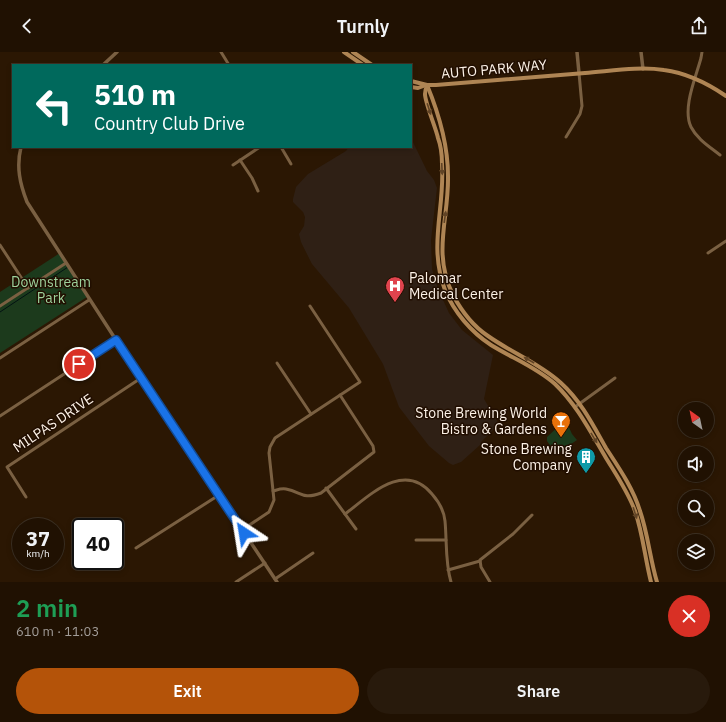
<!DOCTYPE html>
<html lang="en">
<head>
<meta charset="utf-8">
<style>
  :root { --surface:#201102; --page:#281a0c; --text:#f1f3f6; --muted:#a29d99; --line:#3d3124; --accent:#b45309 }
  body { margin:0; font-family:"IBM Plex Sans",sans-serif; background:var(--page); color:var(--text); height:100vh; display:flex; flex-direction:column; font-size:15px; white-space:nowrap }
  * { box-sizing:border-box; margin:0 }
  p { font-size:13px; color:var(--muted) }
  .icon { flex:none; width:22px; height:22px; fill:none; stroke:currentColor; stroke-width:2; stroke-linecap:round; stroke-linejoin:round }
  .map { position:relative; height:530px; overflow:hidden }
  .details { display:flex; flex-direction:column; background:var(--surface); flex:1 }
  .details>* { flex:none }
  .banner { position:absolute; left:12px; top:12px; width:400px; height:84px; border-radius:0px; box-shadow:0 2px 6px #0003,0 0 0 1px var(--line); background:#00695c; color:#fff; overflow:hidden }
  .needle { width:26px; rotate:327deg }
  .buttons { position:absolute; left:678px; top:350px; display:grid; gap:8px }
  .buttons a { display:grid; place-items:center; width:36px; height:36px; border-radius:50%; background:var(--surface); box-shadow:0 2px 6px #0003,0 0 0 1px var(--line); font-size:20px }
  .speed { position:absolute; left:12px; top:466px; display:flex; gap:8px; font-size:20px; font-weight:700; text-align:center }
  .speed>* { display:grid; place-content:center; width:52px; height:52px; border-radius:50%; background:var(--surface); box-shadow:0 2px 6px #0003,0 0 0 1px var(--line); line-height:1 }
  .speed small { font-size:10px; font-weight:400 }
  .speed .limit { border:2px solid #111; border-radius:6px; background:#fff; color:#111 }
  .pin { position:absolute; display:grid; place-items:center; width:34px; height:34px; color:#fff; margin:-17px; border:2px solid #fff; border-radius:50%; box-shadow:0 1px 4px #0007 }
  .me { position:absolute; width:44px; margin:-22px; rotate:327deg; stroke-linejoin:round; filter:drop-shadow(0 0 3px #0008) }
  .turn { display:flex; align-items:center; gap:14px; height:84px; padding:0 16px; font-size:18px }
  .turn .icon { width:52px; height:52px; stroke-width:2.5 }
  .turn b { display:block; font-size:28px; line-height:34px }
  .round { display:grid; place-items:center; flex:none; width:42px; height:42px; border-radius:21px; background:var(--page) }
  .overview { display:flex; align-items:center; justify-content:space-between; height:68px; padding:0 16px }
  h1 { font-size:24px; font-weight:600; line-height:30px; color:#1e9e55 }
  .primary-button { display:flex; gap:8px; margin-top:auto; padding:8px 16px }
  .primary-button a { flex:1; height:46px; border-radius:24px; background:var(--accent); color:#fff; font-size:16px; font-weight:600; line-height:46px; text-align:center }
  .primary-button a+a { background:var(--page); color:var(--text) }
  header { display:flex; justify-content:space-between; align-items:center; height:52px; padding:0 16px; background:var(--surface); font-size:18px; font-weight:600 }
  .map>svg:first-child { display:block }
</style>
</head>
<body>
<header><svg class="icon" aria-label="back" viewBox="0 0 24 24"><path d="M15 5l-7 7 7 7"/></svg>Turnly<svg class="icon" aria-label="share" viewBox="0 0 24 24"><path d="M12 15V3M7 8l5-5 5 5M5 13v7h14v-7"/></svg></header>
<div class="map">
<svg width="726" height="530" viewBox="0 0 726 530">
  <rect width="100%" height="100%" fill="#2b1703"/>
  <path fill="#2f2015" d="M 411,86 L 427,119 L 434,128 L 437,136 L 431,188 L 432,217 L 438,237 L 449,261 L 462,278 L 493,303 L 484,347 L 499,372 L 481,390 L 480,393 L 461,410 L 453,413 L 449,411 L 429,394 L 399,355 L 383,312 L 349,256 L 312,212 L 301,190 L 299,182 L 304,174 L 305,165 L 303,160 L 293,150 L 293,147 L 296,135 L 308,122 L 346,99 L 349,95 L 411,95 Z"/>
  <g fill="#1c3a1c">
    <path d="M 60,201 L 87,245 L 0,301 L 0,240 Z"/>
    <path d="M 565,370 L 567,371 L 572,382 L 577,388 L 568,394 L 568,396 L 556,402 L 547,389 L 547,385 L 562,371 Z"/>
  </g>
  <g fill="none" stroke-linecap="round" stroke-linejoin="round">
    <path stroke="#021212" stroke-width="1" d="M 0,260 L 68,215"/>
    <g stroke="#7a6042" stroke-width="3">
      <path d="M 221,0 L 229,13"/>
      <path d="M 702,0 L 701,6 C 696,25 682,56 691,75 C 697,87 710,95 720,103"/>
      <path d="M 566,85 L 580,62 L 582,54 L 579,21"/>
      <path d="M 281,95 L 291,112"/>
      <path d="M 240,108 L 252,126 L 258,139"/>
      <path d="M 233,113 L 260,95"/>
      <path d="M 0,193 L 28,236"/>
      <path d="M 708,201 L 726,189"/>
      <path d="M 0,254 L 66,211"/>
      <path d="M 0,306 L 89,248"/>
      <path d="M 277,311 L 311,362"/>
      <path d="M 575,355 L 615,326"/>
      <path d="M 0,364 L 116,288"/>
      <path d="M 326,436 L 356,477"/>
      <path d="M 273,439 C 277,438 281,436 286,437 C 302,440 302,448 321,441 L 374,400 L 373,394 L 340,343"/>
      <path d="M 26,445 L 7,415 L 141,326"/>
      <path d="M 345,462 C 369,444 404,408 432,442 C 439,450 444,458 445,469 C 447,490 445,510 451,530"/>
      <path d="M 242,478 L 269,460 L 274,448 L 269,401 L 270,395 L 275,386 L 360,330 L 310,254"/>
      <path d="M 416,488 L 446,488"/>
      <path d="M 136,496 L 219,443"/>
      <path d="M 448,518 L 480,509"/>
      <path d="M 275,527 L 313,501"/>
      <path d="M 236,530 L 265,511"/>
      <path d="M 490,530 L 481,515 L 480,508 L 513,482 L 532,463"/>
    </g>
    <g stroke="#7a6042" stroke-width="3.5">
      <path d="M 577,0 L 579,21"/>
      <path d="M 641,0 L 643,17"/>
      <path d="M 103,13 L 117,0"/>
      <path d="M 21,95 C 16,115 20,132 27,150 L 116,288 L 277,530"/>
    </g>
    <g stroke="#af8554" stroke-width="4">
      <path d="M 344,0 L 363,13"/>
      <path d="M 353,0 L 372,13"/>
      <path d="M 411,29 L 427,33 L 436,33 C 486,29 536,25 585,21 C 611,19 639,14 664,18 C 687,21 707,31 726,44"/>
      <path d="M 427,33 C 439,62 448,92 448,124 C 449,167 432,200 453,243 C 461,258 473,274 488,284 C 512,301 539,311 561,331 C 581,349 593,373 606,396 C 619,416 633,436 640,459 C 648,482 650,507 657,530"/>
      <path d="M 427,34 C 426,36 425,40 425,42 C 425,51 436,76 438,86 C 441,94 442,104 442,112 C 445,157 428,193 445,238 C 454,260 471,280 491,293 C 512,306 536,315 555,332 C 577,353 591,381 606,406 C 617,424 628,440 635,459 C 643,482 645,507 651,530"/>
      <path d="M 411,35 L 418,36 L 426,33"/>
    </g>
  </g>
  <defs><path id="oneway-solid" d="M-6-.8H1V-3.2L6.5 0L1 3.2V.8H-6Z"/></defs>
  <g fill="#614426">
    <use href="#oneway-solid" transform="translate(429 57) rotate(72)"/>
    <use href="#oneway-solid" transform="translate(442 117) rotate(87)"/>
    <use href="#oneway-solid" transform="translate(445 165) rotate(-82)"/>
    <use href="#oneway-solid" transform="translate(529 308) rotate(-150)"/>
    <use href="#oneway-solid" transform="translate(594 386) rotate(59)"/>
    <use href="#oneway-solid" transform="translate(635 461) rotate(72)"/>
  </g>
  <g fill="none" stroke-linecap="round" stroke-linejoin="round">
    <g stroke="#114b97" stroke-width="10">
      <path id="route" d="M 79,312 L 116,288 L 244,481"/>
    </g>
    <use href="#route" stroke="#1a73e8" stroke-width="7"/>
  </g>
  <defs>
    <g id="hospital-pin" transform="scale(1)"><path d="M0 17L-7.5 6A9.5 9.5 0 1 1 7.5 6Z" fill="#e0444e" stroke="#210e00"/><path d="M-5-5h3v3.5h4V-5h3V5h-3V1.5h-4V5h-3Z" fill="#fff"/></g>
    <g id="bar-pin" transform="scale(1)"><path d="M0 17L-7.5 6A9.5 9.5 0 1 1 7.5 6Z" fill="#e8710a" stroke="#210e00"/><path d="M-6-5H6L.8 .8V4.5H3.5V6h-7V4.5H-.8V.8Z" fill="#fff"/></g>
    <g id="building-pin" transform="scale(1)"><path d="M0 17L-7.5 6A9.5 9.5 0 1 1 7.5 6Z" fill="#0f9aa8" stroke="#210e00"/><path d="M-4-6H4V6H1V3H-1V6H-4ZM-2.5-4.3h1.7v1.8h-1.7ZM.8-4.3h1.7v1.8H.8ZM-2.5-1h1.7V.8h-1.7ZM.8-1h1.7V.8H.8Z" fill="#fff"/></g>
  </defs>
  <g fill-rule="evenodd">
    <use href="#hospital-pin" x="395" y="234"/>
    <use href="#bar-pin" x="561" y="369"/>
    <use href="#building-pin" x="586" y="405"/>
  </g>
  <g text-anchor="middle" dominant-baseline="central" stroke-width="3" stroke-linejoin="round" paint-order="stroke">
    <g font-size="14" fill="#fdf2e7" stroke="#210e00">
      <text transform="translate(494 17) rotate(-5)">AUTO PARK WAY</text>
      <text transform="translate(53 371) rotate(-34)">MILPAS DRIVE</text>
    </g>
    <g font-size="14" fill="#fdf2e7" stroke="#210e00" text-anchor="end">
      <text x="409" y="226" text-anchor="start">Palomar<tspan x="409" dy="16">Medical Center</tspan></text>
      <text x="547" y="361">Stone Brewing World<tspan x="547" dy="16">Bistro &amp; Gardens</tspan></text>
      <text x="572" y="397">Stone Brewing<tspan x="572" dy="16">Company</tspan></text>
    </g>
    <g font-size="14" fill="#9dd19b" stroke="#210e00">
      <text x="51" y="230">Downstream<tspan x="51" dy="16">Park</tspan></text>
    </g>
  </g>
</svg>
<div class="buttons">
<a><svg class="needle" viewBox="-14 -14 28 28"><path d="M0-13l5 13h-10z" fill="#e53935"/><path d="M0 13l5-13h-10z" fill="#a29d99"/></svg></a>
<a><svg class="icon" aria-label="sound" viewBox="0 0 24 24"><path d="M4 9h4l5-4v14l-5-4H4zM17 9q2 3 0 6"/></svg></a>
<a><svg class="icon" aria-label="search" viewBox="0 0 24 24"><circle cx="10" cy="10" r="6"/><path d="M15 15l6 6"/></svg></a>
<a><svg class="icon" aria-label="layers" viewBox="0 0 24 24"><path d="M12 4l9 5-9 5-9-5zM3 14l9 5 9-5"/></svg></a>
</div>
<div class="speed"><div>37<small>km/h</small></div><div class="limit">40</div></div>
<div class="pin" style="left:79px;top:312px;background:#d93025"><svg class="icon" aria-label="arrive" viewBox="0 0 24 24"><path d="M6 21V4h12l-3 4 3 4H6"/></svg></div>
<svg class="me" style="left:244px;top:481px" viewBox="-20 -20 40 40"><path d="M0-17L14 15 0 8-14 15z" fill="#1a73e8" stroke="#fff" stroke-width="4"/></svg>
<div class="banner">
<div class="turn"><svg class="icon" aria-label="left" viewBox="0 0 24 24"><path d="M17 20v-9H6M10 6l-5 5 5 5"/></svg><div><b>510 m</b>Country Club Drive</div></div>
</div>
</div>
<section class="details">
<div class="overview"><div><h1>2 min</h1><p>610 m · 11:03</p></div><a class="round" style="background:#d93025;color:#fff"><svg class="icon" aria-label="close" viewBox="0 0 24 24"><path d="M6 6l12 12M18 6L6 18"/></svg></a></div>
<div class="primary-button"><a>Exit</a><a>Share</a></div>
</section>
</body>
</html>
